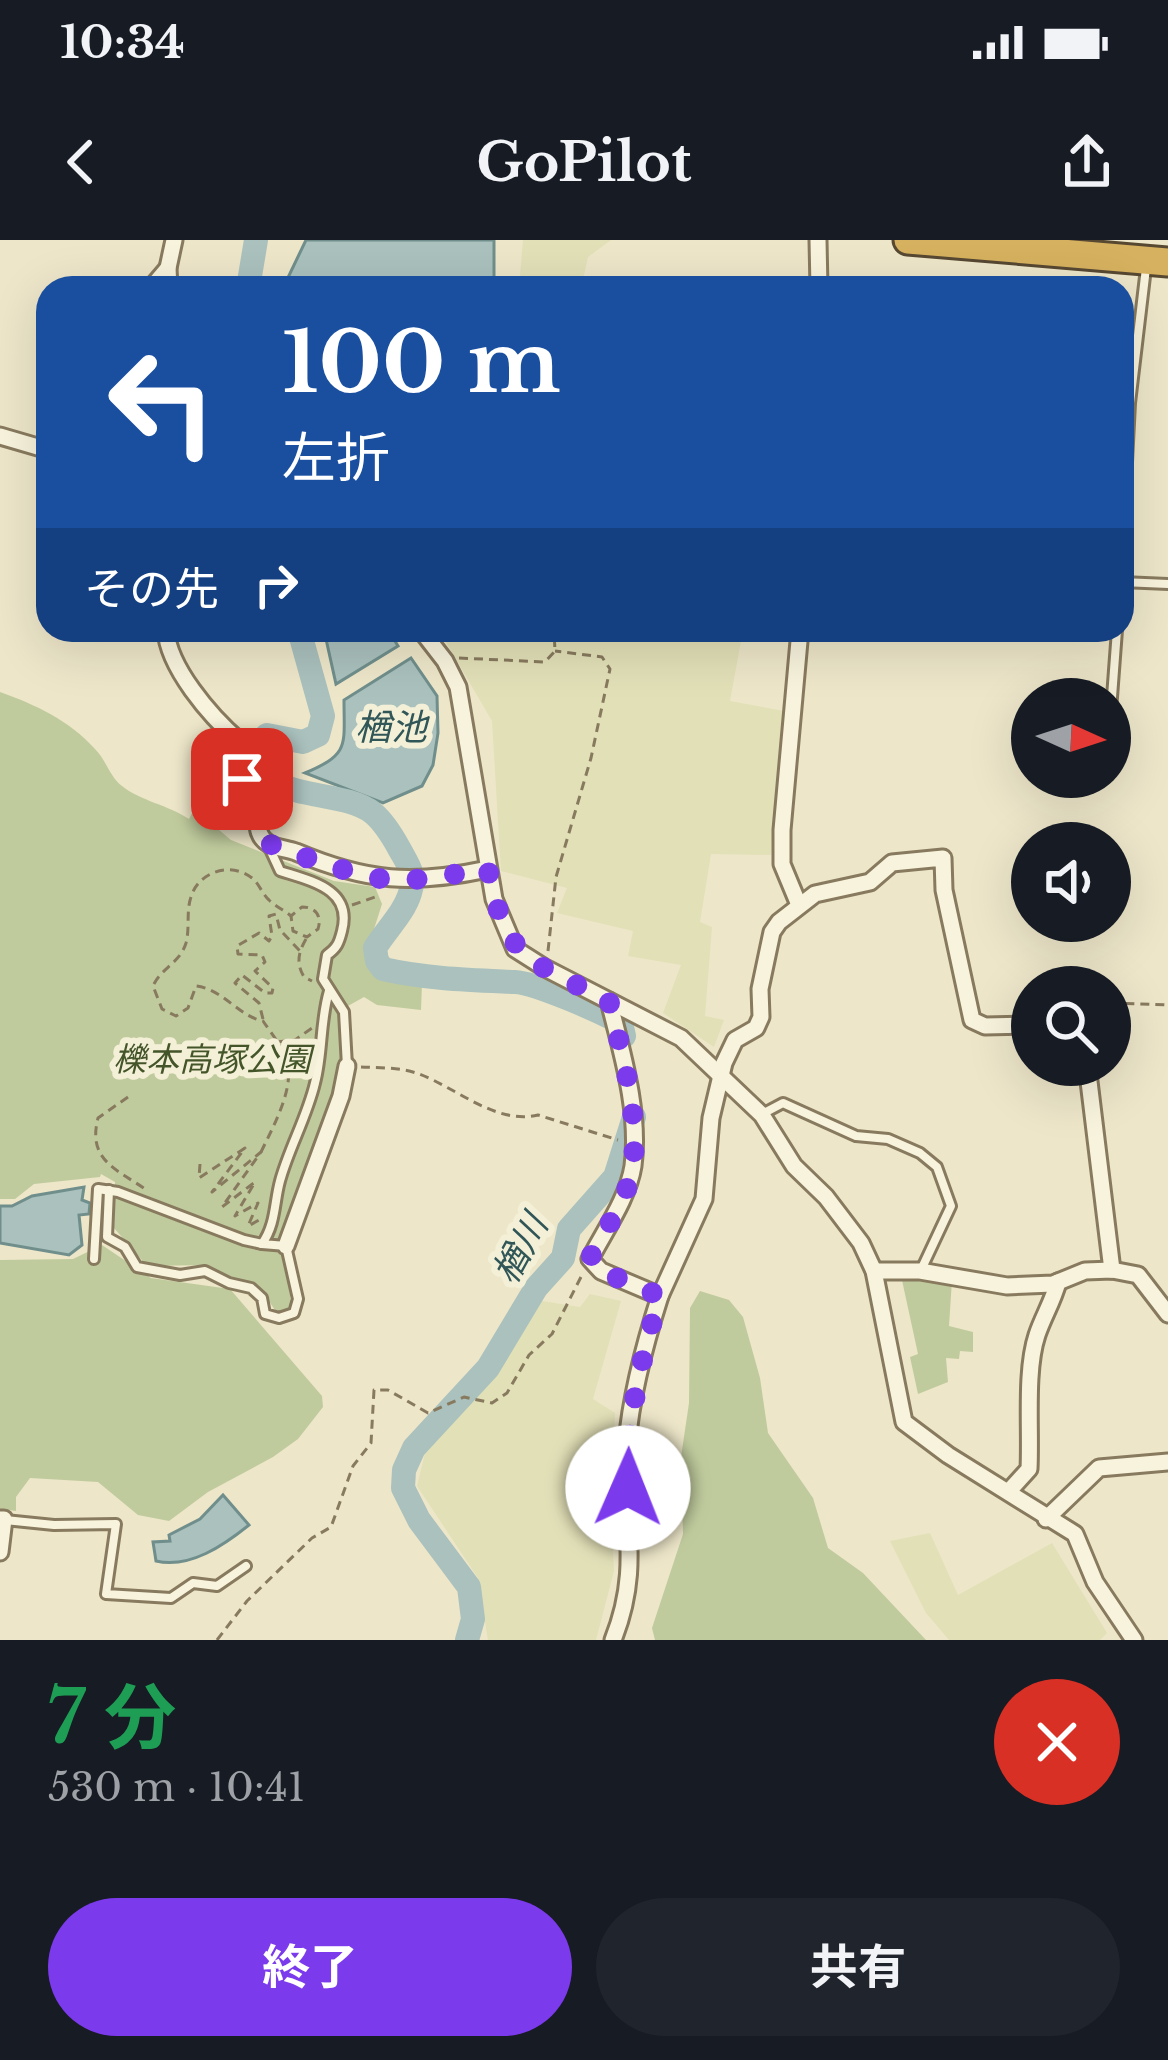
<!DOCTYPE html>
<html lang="ja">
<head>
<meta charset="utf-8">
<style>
  :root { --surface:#171b24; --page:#20242c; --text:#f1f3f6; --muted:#9ea1a6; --accent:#7c3aed }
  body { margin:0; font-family:"Libre Baskerville","Noto Sans JP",serif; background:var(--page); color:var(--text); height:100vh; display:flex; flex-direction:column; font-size:45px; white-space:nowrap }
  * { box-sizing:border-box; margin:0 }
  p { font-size:39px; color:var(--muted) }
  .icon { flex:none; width:66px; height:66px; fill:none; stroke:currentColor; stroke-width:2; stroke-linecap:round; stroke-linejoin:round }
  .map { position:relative; height:1400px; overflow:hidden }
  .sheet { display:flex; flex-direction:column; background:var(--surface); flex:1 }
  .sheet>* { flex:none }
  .hud { position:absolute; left:36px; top:36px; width:1098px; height:366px; border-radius:36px; box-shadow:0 12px 48px #0002; background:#1a4fa0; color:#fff; overflow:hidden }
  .needle { width:78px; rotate:93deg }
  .buttons { position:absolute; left:1011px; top:438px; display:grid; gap:24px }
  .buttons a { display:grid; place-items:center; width:120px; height:120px; border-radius:50%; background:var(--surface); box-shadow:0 12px 48px #0002; font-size:60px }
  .pin { position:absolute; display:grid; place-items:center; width:102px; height:102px; color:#fff; margin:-51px; border-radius:24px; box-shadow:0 6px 18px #0006 }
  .me { position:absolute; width:132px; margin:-66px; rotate:1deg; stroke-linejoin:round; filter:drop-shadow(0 0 9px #0008) }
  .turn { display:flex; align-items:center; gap:42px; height:252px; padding:0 48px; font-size:54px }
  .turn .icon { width:156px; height:156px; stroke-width:2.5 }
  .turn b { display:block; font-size:84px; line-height:102px }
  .then { display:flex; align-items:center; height:114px; padding:0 48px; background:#0003; gap:24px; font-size:45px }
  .round { display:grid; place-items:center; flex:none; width:126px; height:126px; border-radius:63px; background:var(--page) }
  .head { display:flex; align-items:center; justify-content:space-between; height:204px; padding:0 48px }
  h1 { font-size:72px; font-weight:700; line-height:90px; color:#1e9e55 }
  .primary-button { display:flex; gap:24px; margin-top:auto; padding:24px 48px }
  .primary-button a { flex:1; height:138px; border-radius:72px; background:var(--accent); color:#fff; font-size:48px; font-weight:700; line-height:138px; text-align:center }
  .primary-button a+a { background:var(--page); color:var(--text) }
  .status { display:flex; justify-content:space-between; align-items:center; height:84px; padding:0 60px; background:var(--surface); direction:ltr }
  .status svg { height:33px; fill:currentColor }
  header { display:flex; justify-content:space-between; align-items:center; height:156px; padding:0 48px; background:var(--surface); font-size:54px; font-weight:700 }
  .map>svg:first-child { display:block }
</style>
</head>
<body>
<div class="status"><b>10:34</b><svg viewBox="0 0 49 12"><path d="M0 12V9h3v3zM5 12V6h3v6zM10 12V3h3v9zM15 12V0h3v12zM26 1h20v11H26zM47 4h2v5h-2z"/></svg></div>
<header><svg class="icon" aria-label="back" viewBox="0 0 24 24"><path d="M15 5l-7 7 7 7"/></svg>GoPilot<svg class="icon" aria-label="share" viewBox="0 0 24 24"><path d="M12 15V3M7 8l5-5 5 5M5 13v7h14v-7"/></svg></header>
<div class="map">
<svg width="1168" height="1400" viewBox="0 0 1168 1400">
  <rect width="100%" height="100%" fill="#ede6c9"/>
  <g fill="#e2e0b7">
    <path d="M 523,0 L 611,0 L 588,17 L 581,48 L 519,48 Z"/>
    <path d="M 439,390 L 743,390 L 730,461 L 784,471 L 771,615 L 711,614 L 700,682 L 712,687 L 705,776 L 724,780 L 714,807 L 663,773 L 681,725 L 628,716 L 633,691 L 557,673 L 567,648 L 501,631 L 492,481 Z"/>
    <path d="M 590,1054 L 621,1061 L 593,1159 L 615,1173 L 611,1274 L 614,1331 L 596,1400 L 488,1400 L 478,1338 L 417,1246 L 425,1213 L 525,1088 L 542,1061 L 580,1067 Z"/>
    <path d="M 930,1293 L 958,1355 L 1052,1303 L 1107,1393 L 1100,1400 L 949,1400 L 926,1373 L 890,1301 Z"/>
  </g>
  <g fill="#c0cb9d">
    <path d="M 0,452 C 36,465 69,480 95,509 C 106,520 110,537 122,546 C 141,561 168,565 189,579 L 194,569 L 231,600 L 334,641 L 375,647 L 382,664 L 367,711 L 383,740 L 422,744 L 421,770 L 377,765 L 364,757 L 339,771 L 343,828 L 283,1011 L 292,1068 L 286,1074 L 277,1073 L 258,1045 L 243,1043 L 207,1025 L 147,1026 L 114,988 L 115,942 L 101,934 L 100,937 L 34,944 L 15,959 L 0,959 Z"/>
    <path d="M 102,1005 L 151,1038 L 230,1049 L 322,1156 L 323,1167 L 298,1199 L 273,1217 L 208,1252 L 169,1281 L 138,1275 L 98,1242 L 30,1238 L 16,1257 L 16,1271 L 0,1269 L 0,1020 L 73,1019 Z"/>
    <path d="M 900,1031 L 952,1040 L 949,1086 L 973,1092 L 973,1112 L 960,1111 L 959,1119 L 946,1118 L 948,1142 L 918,1154 L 910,1117 L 918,1114 Z"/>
    <path d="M 700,1051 L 729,1060 L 743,1077 L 760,1138 L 768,1193 L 813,1258 L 828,1308 L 863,1333 L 926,1400 L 655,1400 L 652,1388 L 683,1294 L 681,1217 L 689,1163 L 690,1068 Z"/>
  </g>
  <g fill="#aac1bd" stroke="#708f8c" stroke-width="3">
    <path d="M 306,0 L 494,0 L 494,48 L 283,48 Z"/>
    <path d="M 324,390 L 388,390 L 398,406 L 336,444 Z"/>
    <path d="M 411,418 L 437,456 L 438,493 L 433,525 L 422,546 L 383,563 L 305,533 C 350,514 344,506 344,460 Z"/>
    <path d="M 222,497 L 230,505 L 231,531 L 250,570 C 231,580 218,576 202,563 Z"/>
    <path d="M 84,947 L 82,960 L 90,963 L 89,974 L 79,975 L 82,1005 L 69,1015 L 0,1003 L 0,966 L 12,966 L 32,956 Z"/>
    <path d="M 223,1255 L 249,1285 C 224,1305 190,1329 156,1321 L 153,1302 L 170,1301 L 169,1295 L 200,1279 Z"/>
  </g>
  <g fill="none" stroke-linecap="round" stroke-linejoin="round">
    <g stroke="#aac1bd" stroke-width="24">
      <path d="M 248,48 L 256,0"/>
      <path d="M 299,390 L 323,476 L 318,495 L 303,502 L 267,495 L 258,504 C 255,567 337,545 373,573 C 385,583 393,597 400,610 C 409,626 416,635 410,653 C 404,673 386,690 375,708 L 377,721 L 383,729 C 427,739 470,740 515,742 C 536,743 601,772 621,783 L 624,796"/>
      <path d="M 467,1400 L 473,1379 L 469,1347 L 419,1280 L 403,1248 L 404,1230 L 414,1208 L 488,1128 L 536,1048 L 563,1018 L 569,989 L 615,937 L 634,877"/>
    </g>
    <g stroke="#887a5e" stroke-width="14">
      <g id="lane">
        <path d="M 1122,321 L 1130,163 L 1146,28"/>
        <path d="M 1122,342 L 1168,344"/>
        <path d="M 1110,484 L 1117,390"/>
        <path d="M 268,605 L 280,631 C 311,641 353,649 342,691 C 339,703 337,708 327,715 L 323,739 L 344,772 L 347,826"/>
        <path d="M 764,873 L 783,863 L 856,896 L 888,899 L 920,913 L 937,927 L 951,966 L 921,1030"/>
        <path d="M 109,950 L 107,997 L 125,1007 L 137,1027 L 180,1035 L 205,1031 L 229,1043 L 251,1048 L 262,1058 L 265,1074 L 279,1078 L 294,1073 L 298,1059 L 286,1006 L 262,1004 C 276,984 274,963 280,941 C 289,908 307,877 315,843 C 323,813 320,781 329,751"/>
        <path d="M 94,1019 L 98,949 L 118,952 L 244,1000 L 262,1004"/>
        <path d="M 5,1280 L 54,1285 L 116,1284 L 106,1354 L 171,1358 L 193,1343 L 217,1346 L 246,1326"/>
      </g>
    </g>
    <g stroke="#887a5e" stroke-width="21">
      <g id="street">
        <path d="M 818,0 L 819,48"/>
        <path d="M 151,48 L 168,28"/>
        <path d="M 169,48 L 168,28 L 174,0"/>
        <path d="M 0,196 L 48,210"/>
        <path d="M 166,390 C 168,427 210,476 239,501 C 238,535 243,532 255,562 C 261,576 252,594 269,604 C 276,608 288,609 296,612 C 367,642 413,645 488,629"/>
        <path d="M 421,390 L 445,421 L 458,447 L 494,659 L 515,709 L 545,728 L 681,798 L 762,875 L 794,926 L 826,957 L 861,1003 L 874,1031 L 904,1182 L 948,1215 L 1075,1294 L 1095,1342 L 1134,1400"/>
        <path d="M 799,665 L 782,624 L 782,590 L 800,390"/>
        <path d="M 609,761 C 622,813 640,872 633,926 C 628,958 605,990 590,1019 L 601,1031 L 660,1056 C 645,1103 631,1155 627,1204 C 621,1278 643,1325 613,1400"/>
        <path d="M 1087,825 L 1112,1030"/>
        <path d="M 286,1006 L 341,856 L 347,826"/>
        <path d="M 874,1031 L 920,1031 L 1007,1046 L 1053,1044 L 1085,1031 L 1112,1030 L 1138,1035 L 1168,1074"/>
        <path d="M 660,1056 L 704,959 L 711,878 L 724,823 L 735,800 L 756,788 L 761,777 L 760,749 L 772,692 L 779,682 L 815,654 L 870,642 L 892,623 L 943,618 L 944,650 L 972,780 L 985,786 L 1032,785"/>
        <path d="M 1009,1251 L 1029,1229 C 1031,1189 1025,1131 1037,1095 C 1043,1077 1053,1061 1058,1042"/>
        <path d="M 0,1279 L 4,1279 L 0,1312"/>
        <path d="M 1046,1279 L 1099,1228 L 1168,1222"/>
      </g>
    </g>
    <g stroke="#574832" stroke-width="33">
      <path id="highway" d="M 908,0 L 1168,22"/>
    </g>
    <g stroke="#887a5e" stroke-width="3" stroke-dasharray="9 6" stroke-linecap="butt">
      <path d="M 459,418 L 545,422 L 555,411 L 554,390"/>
      <path d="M 352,665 L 378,656"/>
      <path d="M 306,699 C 298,713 296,723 304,737 L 312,741"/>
      <path d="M 548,711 L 556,637 L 591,518 L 610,429 L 602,417 L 555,411"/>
      <path d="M 263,779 L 259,763 L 235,743 L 242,735 L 265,753 L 272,753 L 273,748 L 255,731 L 265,722 L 262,715 L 238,714 L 237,706 L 259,693 L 269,701 L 272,696 L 269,676 L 276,674 L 280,690 L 300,711"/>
      <path d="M 1110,782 L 1115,763 L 1168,765"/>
      <path d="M 255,823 L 277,802 L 295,800 L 312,788"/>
      <path d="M 361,827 C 380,828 400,827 419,834 C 457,848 496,885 538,875 L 618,900"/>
      <path d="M 128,857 L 98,878 C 87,921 117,929 148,951"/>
      <path d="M 261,912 C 272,889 295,848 287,822 C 283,807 271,793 263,781 C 238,776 223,749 196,746 L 188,768 L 176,776 L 162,769 L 153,746 C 161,728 180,723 186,703 C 190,688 186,671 191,657 C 198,632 231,621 252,638 C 259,643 262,654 269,660 C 275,666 284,670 291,676 L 293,691 L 307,697 L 318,689 C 322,676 316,667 302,667 L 291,676"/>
      <path d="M 200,924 L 199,938 L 245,908 L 212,952 L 261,912 L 222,967 L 255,942 L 235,976 L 258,963 L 248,986 L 261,979"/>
      <path d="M 217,1400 L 247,1361 L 312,1298 L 331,1287 L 353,1226 L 371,1203 L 374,1150 L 388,1150 L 428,1173 L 464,1157 L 492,1163 L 507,1153 L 529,1115 L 552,1094 L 583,1033"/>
    </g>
    <use href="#lane" stroke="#f8f3dc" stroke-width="8"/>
    <use href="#street" stroke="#f8f3dc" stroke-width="15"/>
    <use href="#highway" stroke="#d6b15f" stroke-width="27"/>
  </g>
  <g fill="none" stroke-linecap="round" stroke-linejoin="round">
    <path stroke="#7c3aed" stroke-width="21" stroke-dasharray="0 37.8" d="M 242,539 L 257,566 L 257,588 L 267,603 L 329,626 L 386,640 L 423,639 L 488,629 C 506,722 531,721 609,761 C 622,813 639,871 633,926 C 628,958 605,990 590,1018 L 601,1031 L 660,1056 C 641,1119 626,1182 628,1248"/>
  </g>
  <g text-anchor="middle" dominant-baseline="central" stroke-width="12" stroke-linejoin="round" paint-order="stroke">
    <g font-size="33" font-style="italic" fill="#445529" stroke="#f4f0d8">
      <text x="212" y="819">櫟本高塚公園</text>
    </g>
    <g font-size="36" font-style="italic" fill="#315658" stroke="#f4f0d8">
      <text x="391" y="487">楢池</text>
      <text transform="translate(520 1009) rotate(-61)">楢川</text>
    </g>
  </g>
</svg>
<div class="buttons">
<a><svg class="needle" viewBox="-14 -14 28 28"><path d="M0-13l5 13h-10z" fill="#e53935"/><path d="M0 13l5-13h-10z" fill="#9ea1a6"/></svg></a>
<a><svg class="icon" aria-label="sound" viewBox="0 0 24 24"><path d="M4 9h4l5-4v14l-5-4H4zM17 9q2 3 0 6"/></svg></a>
<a><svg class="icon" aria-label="search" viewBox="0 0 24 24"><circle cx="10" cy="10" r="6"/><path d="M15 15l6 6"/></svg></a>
</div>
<div class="pin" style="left:242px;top:539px;background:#d93025"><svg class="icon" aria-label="arrive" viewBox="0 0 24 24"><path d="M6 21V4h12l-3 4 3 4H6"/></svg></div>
<svg class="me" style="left:628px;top:1248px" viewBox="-20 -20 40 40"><circle r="19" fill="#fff"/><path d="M0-13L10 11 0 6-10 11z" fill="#7c3aed"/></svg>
<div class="hud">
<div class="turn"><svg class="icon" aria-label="left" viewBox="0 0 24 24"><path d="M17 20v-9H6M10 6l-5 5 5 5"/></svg><div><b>100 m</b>左折</div></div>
<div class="then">その先<svg class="icon" aria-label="right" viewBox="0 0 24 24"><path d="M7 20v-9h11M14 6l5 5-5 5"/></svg></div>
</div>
</div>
<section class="sheet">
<div class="head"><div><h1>7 分</h1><p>530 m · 10:41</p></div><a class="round" style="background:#d93025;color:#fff"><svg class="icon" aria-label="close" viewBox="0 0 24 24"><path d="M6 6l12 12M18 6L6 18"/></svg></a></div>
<div class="primary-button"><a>終了</a><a>共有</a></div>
</section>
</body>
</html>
